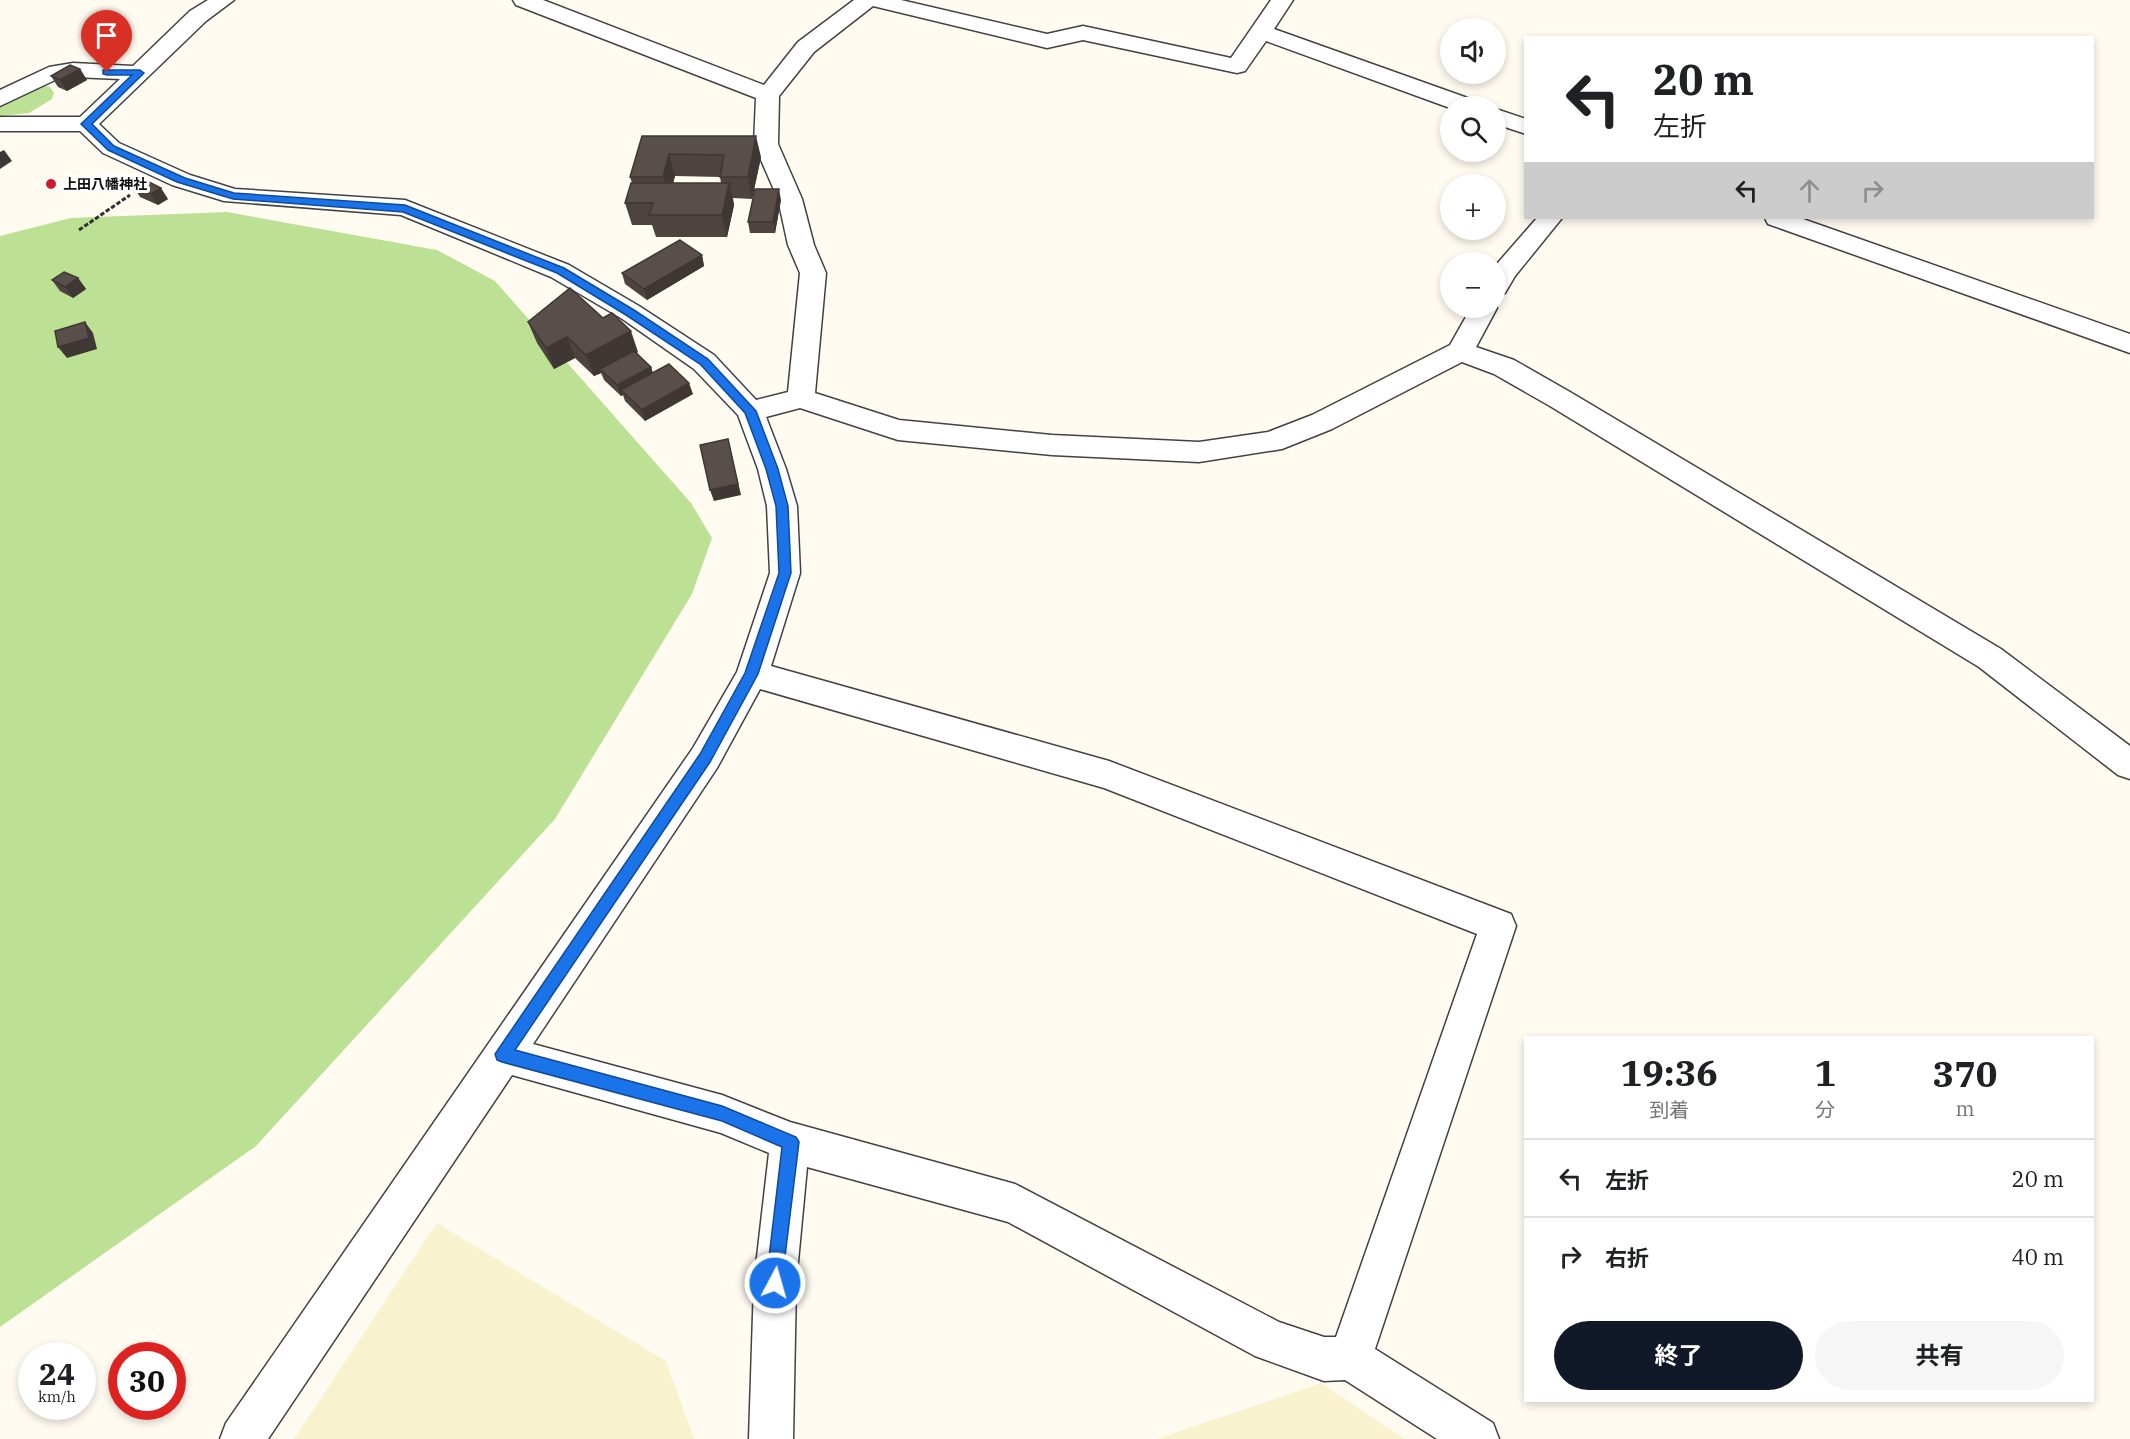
<!DOCTYPE html>
<html lang="ja">
<head>
<meta charset="utf-8">
<style>
  :root { --surface:#fff; --page:#f6f6f6; --text:#202124; --muted:#757577; --line:#e0e0e0; --accent:#111827 }
  body { margin:0; font-family:"IBM Plex Serif","Noto Sans JP",serif; background:var(--page); color:var(--text); height:100vh; display:flex; flex-direction:column; font-size:22px; white-space:nowrap }
  * { box-sizing:border-box; margin:0 }
  p { font-size:20px; color:var(--muted) }
  .icon { flex:none; width:33px; height:33px; fill:none; stroke:currentColor; stroke-width:2; stroke-linecap:round; stroke-linejoin:round }
  .map { position:relative; flex:1; overflow:hidden }
  .panel { position:absolute; left:1524px; top:1036px; width:570px; height:366px; display:flex; flex-direction:column; background:var(--surface); border-radius:0px; box-shadow:0 3px 9px #0003 }
  .panel>* { flex:none }
  .guide { position:absolute; left:1524px; top:36px; width:570px; height:183px; border-radius:0px; box-shadow:0 3px 9px #0003; background:#fff; color:var(--text); overflow:hidden }
  .controls { position:absolute; left:1440px; top:18px; display:grid; gap:12px }
  .controls a { display:grid; place-items:center; width:66px; height:66px; border-radius:50%; background:var(--surface); box-shadow:0 3px 9px #0003; font-size:30px }
  .speed { position:absolute; left:18px; top:1342px; display:flex; gap:12px; font-size:30px; font-weight:700; text-align:center }
  .speed>* { display:grid; place-content:center; width:78px; height:78px; border-radius:50%; background:var(--surface); box-shadow:0 3px 9px #0003; line-height:1 }
  .speed small { font-size:15px; font-weight:400 }
  .speed .limit { border:9px solid #d22; background:#fff; color:#111 }
  .pin { position:absolute; display:grid; place-items:center; width:51px; height:51px; color:#fff; margin:-62px -26px; border-radius:50% 50% 50% 0; rotate:-45deg; box-shadow:0 0 6px #0007 }
  .pin .icon { rotate:45deg }
  .me { position:absolute; width:66px; margin:-33px; rotate:6deg; stroke-linejoin:round; filter:drop-shadow(0 0 4px #0008) }
  .turn { display:flex; align-items:center; gap:21px; height:126px; padding:0 30px; font-size:27px }
  .turn .icon { width:78px; height:78px; stroke-width:2.5 }
  .turn b { display:block; font-size:42px; line-height:51px }
  .lanes { display:flex; align-items:center; height:57px; padding:0 30px; background:#0003; justify-content:center; gap:30px; direction:ltr }
  .lanes .off { opacity:.35 }
  .eta { display:flex; justify-content:space-evenly; align-items:center; height:102px; text-align:center }
  .eta b { font-size:36px; font-weight:700; line-height:42px }
  .button { display:flex; gap:12px; margin-top:auto; padding:12px 30px }
  .button a { flex:1; height:69px; border-radius:36px; background:var(--accent); color:#fff; font-size:24px; font-weight:700; line-height:69px; text-align:center }
  .button a+a { background:var(--page); color:var(--text) }
  ul { padding:0; list-style:none }
  li { display:flex; align-items:center; gap:18px; height:78px; padding:0 30px; border-top:2px solid var(--line) }
  li div { flex:1 }
  li b { display:block; font-size:22px }
  li em { font-style:normal }
  .map>svg:first-child { display:block }
</style>
</head>
<body>
<div class="map">
<svg width="2130" height="1439" viewBox="0 0 2130 1439">
  <rect width="100%" height="100%" fill="#fffbf1"/>
  <g fill="#f8f2ce">
    <path d="M 437,1223 L 666,1361 L 694,1439 L 294,1439 Z"/>
    <path d="M 1321,1383 L 1405,1439 L 1157,1439 Z"/>
  </g>
  <g fill="#bce094">
    <path d="M 42,85 L 50,87 L 54,93 L 52,99 L 29,113 L 0,116 L 0,106 Z"/>
    <path d="M 227,212 L 437,250 L 495,281 L 691,503 L 712,538 L 692,594 L 555,819 L 256,1146 L 0,1327 L 0,236 L 71,218 Z"/>
  </g>
  <g fill="none" stroke-linecap="round" stroke-linejoin="round">
    <g stroke="#424242" stroke-width="3">
      <g id="minor">
        <path d="M 208,0 L 234,0 L 206,21 L 99,124 L 119,143 L 190,175 L 235,189 L 405,200 L 569,265 L 639,306 L 714,355 L 756,400 L 788,392 L 800,273 L 788,245 L 778,199 L 754,144 L 756,98 L 516,5 L 513,0 L 543,0 L 764,85 L 798,42 L 854,0 L 901,0 L 1047,34 L 1083,26 L 1231,58 L 1271,0 L 1293,0 L 1274,29 L 1476,101 L 1480,106 L 1450,108 L 1266,41 L 1245,71 L 1237,73 L 1083,40 L 1047,48 L 873,6 L 814,52 L 779,96 L 778,144 L 802,199 L 814,245 L 826,273 L 815,393 L 899,420 L 1052,435 L 1199,442 L 1268,432 L 1312,415 L 1450,345 L 1471,308 L 1496,308 L 1496,305 L 1497,308 L 1476,347 L 1514,360 L 1570,392 L 2001,649 L 2130,746 L 2130,779 L 2118,775 L 1979,667 L 1550,406 L 1494,374 L 1462,362 L 1332,429 L 1282,449 L 1199,462 L 1052,455 L 898,440 L 800,408 L 766,417 L 786,469 L 797,506 L 800,573 L 771,666 L 1109,761 L 1511,914 L 1516,926 L 1375,1349 L 1493,1423 L 1499,1439 L 1437,1439 L 1345,1380 L 1324,1381 L 1255,1356 L 1008,1222 L 807,1167 L 796,1283 L 793,1439 L 749,1439 L 754,1283 L 769,1153 L 721,1133 L 512,1075 L 268,1439 L 220,1439 L 226,1423 L 693,748 L 737,672 L 770,573 L 767,506 L 758,469 L 738,415 L 694,369 L 621,318 L 551,277 L 401,215 L 224,201 L 172,185 L 103,153 L 80,131 L 0,131 L 0,117 L 80,117 L 120,79 L 73,77 L 55,80 L 0,106 L 0,90 L 49,67 L 73,63 L 133,66 L 190,11 ZM 760,689 L 1104,788 L 1477,934 L 1336,1337 L 1324,1337 L 1279,1322 L 1015,1184 L 790,1122 L 722,1095 L 533,1044 L 717,768 Z"/>
        <path d="M 1496,109 L 1526,119 L 1526,134 L 1496,124 Z"/>
        <path d="M 1537,218 L 1562,218 L 1515,276 L 1505,293 L 1496,295 L 1496,265 Z"/>
        <path d="M 1765,218 L 1800,218 L 2130,334 L 2130,353 L 1768,224 Z"/>
      </g>
    </g>
    <path stroke="#313131" stroke-width="3" stroke-dasharray="4.5 2" stroke-linecap="butt" d="M 79,230 L 130,195"/>
    <use href="#minor" fill="#fff" fill-rule="evenodd"/>
  </g>
  <g fill="#4d4440" fill-rule="evenodd">
    <path d="M 80,69 L 87,80 L 67,91 L 58,87 L 51,76 Z"/>
    <path d="M 642,136 L 761,157 L 752,199 L 733,198 L 734,205 L 727,237 L 656,237 L 652,225 L 632,225 L 625,203 L 632,183 L 630,177 ZM 675,176 L 720,177 L 721,183 L 673,183 Z"/>
    <path d="M 133,186 L 168,199 L 158,205 L 140,197 Z"/>
    <path d="M 781,200 L 775,233 L 750,233 L 748,222 Z"/>
    <path d="M 702,255 L 704,266 L 647,300 L 625,284 L 622,273 Z"/>
    <path d="M 78,278 L 86,289 L 73,298 L 60,291 L 52,280 Z"/>
    <path d="M 528,322 L 638,352 L 637,353 L 651,367 L 653,373 L 693,394 L 645,421 L 625,401 L 623,395 L 621,396 L 604,380 L 601,373 L 594,376 L 575,358 L 554,369 L 537,343 Z"/>
  </g>
  <g fill="#3e3734">
    <path d="M 80,69 L 87,80 L 67,91 L 60,80 Z"/>
    <path d="M 756,136 L 761,157 L 752,199 L 748,177 Z"/>
    <path d="M 4,150 L 12,161 L 0,169 L 0,152 Z"/>
    <path d="M 669,154 L 675,176 L 669,199 L 663,177 Z"/>
    <path d="M 729,183 L 734,205 L 727,237 L 722,215 Z"/>
    <path d="M 161,188 L 168,199 L 158,205 L 151,194 Z"/>
    <path d="M 779,189 L 781,200 L 775,233 L 773,222 Z"/>
    <path d="M 702,255 L 704,266 L 647,300 L 644,289 Z"/>
    <path d="M 78,278 L 86,289 L 73,298 L 65,287 Z"/>
    <path d="M 85,322 L 93,333 L 97,349 L 67,358 L 58,347 Z"/>
    <path d="M 631,331 L 638,352 L 602,372 L 600,369 L 601,373 L 594,376 L 586,355 Z"/>
    <path d="M 567,337 L 575,358 L 554,369 L 546,348 Z"/>
    <path d="M 651,367 L 654,377 L 621,390 L 623,395 L 621,396 L 617,385 Z"/>
    <path d="M 689,383 L 693,394 L 645,421 L 642,410 Z"/>
    <path d="M 728,439 L 741,495 L 714,501 L 710,490 Z"/>
  </g>
  <g fill="#594f4a" stroke="#3e3734" stroke-width="1.5">
    <path d="M 70,65 L 80,69 L 60,80 L 51,76 Z"/>
    <path d="M 642,136 L 756,136 L 748,177 L 720,177 L 724,155 L 669,154 L 663,177 L 630,177 Z"/>
    <path d="M 143,179 L 161,188 L 151,194 L 133,186 Z"/>
    <path d="M 631,183 L 729,183 L 722,215 L 649,215 L 653,203 L 625,203 Z"/>
    <path d="M 755,189 L 779,189 L 773,222 L 748,222 Z"/>
    <path d="M 680,240 L 702,255 L 644,289 L 622,273 Z"/>
    <path d="M 64,272 L 78,278 L 65,287 L 52,280 Z"/>
    <path d="M 570,288 L 603,318 L 612,313 L 631,331 L 586,355 L 567,337 L 546,348 L 528,322 Z"/>
    <path d="M 85,322 L 89,338 L 58,347 L 55,331 Z"/>
    <path d="M 634,351 L 651,367 L 617,385 L 600,369 Z"/>
    <path d="M 669,364 L 689,383 L 642,410 L 621,390 Z"/>
    <path d="M 728,439 L 738,484 L 710,490 L 700,445 Z"/>
  </g>
  <path fill="#1a73e8" stroke="#114b97" stroke-width="1.5" d="M 103,70 L 140,70 L 144,73 L 92,124 L 114,146 L 185,178 L 234,193 L 405,205 L 564,268 L 634,310 L 708,359 L 756,411 L 778,469 L 788,506 L 791,573 L 758,674 L 710,762 L 515,1050 L 722,1106 L 796,1137 L 799,1142 L 781,1289 L 775,1292 L 769,1289 L 766,1283 L 782,1147 L 722,1121 L 502,1062 L 497,1060 L 495,1054 L 700,754 L 745,673 L 779,573 L 776,506 L 766,469 L 745,413 L 700,364 L 626,315 L 557,273 L 403,212 L 233,199 L 177,182 L 108,150 L 81,124 L 132,75 L 107,75 L 103,74 Z"/>
  <circle fill="#cd1a2f" stroke="#fff" stroke-width="2" cx="51" cy="184" r="6"/>
  <g text-anchor="middle" dominant-baseline="central" stroke-width="6" stroke-linejoin="round" paint-order="stroke">
    <g font-size="14" font-weight="bold" fill="#0f0f0f" stroke="#fff" text-anchor="start">
      <text x="63" y="184">上田八幡神社</text>
    </g>
  </g>
</svg>
<div class="controls">
<a><svg class="icon" aria-label="sound" viewBox="0 0 24 24"><path d="M4 9h4l5-4v14l-5-4H4zM17 9q2 3 0 6"/></svg></a>
<a><svg class="icon" aria-label="search" viewBox="0 0 24 24"><circle cx="10" cy="10" r="6"/><path d="M15 15l6 6"/></svg></a>
<a>+</a>
<a>−</a>
</div>
<div class="speed"><div>24<small>km/h</small></div><div class="limit">30</div></div>
<div class="pin" style="left:107px;top:72px;background:#d93025"><svg class="icon" aria-label="arrive" viewBox="0 0 24 24"><path d="M6 21V4h12l-3 4 3 4H6"/></svg></div>
<svg class="me" style="left:775px;top:1283px" viewBox="-20 -20 40 40"><circle r="17" fill="#1a73e8" stroke="#fff" stroke-width="3"/><path d="M0-11L8 9 0 5-8 9z" fill="#fff"/></svg>
<div class="guide">
<div class="turn"><svg class="icon" aria-label="left" viewBox="0 0 24 24"><path d="M17 20v-9H6M10 6l-5 5 5 5"/></svg><div><b>20 m</b>左折</div></div>
<div class="lanes"><svg class="icon" aria-label="left" viewBox="0 0 24 24"><path d="M17 20v-9H6M10 6l-5 5 5 5"/></svg><svg class="icon off" aria-label="ahead" viewBox="0 0 24 24"><path d="M12 20V5M6 11l6-6 6 6"/></svg><svg class="icon off" aria-label="right" viewBox="0 0 24 24"><path d="M7 20v-9h11M14 6l5 5-5 5"/></svg></div>
</div>
<section class="panel">
<div class="eta">
<div><b>19:36</b><p>到着</p></div>
<div><b>1</b><p>分</p></div>
<div><b>370</b><p>m</p></div>
</div>
<ul>
<li><svg class="icon" aria-label="left" viewBox="0 0 24 24"><path d="M17 20v-9H6M10 6l-5 5 5 5"/></svg><div><b>左折</b></div><em>20 m</em></li>
<li><svg class="icon" aria-label="right" viewBox="0 0 24 24"><path d="M7 20v-9h11M14 6l5 5-5 5"/></svg><div><b>右折</b></div><em>40 m</em></li>
</ul>
<div class="button"><a>終了</a><a>共有</a></div>
</section>
</div>
</body>
</html>
